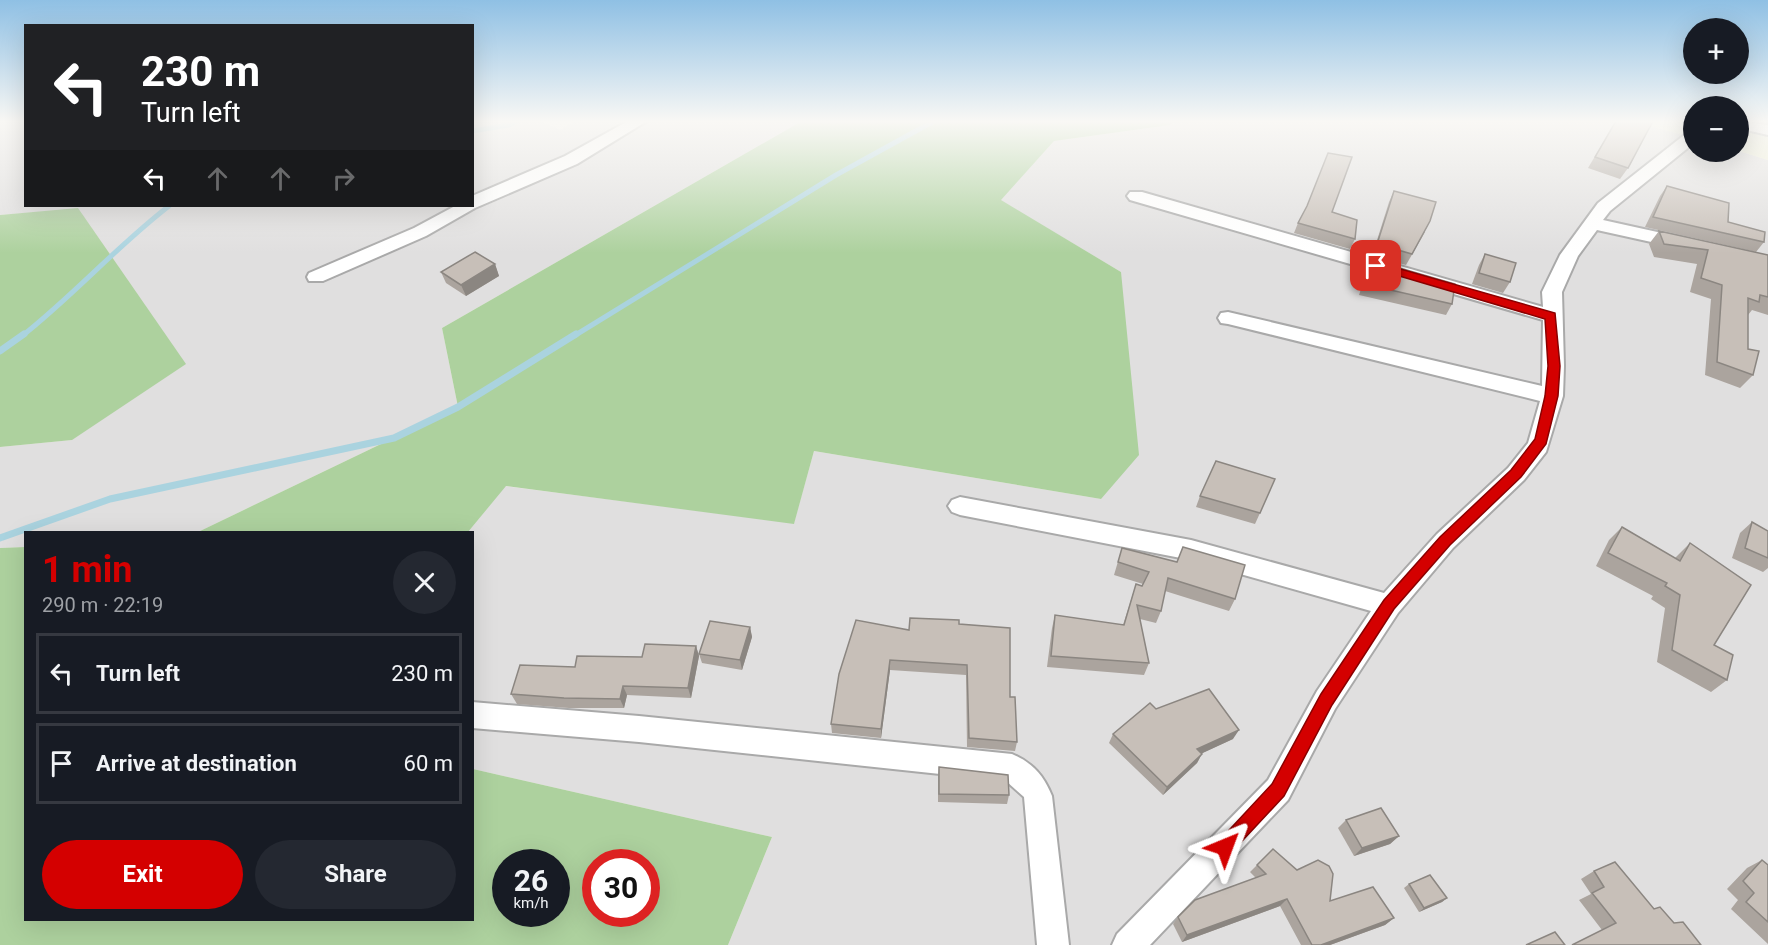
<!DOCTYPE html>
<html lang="en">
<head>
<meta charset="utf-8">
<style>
  :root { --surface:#171b24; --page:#242831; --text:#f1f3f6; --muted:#9ea1a6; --line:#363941; --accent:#d40000 }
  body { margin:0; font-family:Roboto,sans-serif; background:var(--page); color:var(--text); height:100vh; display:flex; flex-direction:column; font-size:22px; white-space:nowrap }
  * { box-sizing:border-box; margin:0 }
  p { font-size:20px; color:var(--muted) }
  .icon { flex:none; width:33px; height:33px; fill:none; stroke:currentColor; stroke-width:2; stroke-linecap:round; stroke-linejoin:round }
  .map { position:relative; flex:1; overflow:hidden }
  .panel { position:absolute; left:24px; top:531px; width:450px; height:390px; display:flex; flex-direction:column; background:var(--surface); border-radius:0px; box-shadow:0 6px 24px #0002 }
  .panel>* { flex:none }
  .guide { position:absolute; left:24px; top:24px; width:450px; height:183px; border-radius:0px; box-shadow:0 6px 24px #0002; background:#202124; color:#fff; overflow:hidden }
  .controls { position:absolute; left:1683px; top:18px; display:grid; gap:12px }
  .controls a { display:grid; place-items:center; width:66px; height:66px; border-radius:50%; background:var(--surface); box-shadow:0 6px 24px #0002; font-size:30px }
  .speed { position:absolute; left:492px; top:849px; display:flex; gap:12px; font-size:30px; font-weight:700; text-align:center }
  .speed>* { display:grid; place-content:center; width:78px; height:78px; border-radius:50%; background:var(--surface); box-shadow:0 6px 24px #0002; line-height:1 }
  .speed small { font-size:15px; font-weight:400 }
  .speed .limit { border:9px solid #d22; background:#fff; color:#111 }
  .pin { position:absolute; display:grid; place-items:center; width:51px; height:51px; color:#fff; margin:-26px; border-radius:12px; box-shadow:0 3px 9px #0006 }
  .me { position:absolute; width:66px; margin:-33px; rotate:44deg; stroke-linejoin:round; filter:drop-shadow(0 0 4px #0008) }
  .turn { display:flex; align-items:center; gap:21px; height:126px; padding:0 18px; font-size:27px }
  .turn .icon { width:78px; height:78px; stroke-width:2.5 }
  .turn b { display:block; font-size:42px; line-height:51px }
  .lanes { display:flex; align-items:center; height:57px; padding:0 18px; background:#0003; justify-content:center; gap:30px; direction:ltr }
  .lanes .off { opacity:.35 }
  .round { display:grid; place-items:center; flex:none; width:63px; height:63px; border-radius:32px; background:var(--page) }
  .overview { display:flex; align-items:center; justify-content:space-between; height:102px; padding:0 18px }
  h1 { font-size:36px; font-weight:700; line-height:45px; color:var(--accent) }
  .primary-button { display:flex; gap:12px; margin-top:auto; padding:12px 18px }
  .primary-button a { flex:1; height:69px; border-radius:36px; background:var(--accent); color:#fff; font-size:24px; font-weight:700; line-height:69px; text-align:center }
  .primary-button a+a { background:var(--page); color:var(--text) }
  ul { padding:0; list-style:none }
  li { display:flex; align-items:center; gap:18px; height:81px; margin:0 12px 9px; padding:0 6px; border:3px solid var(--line); border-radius:0px }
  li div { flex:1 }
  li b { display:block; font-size:22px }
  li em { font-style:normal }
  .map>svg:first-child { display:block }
</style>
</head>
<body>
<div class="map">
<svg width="1768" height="945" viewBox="0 0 1768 945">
  <rect width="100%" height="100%" fill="#f2efe9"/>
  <g fill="#e0dfdf">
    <path d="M 0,121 L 25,121 L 26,206 L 472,206 L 473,121 L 541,121 L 560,130 L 575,121 L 802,121 L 442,328 L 458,407 L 198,532 L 26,532 L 25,547 L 0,548 L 0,447 L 72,440 L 78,209 L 0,215 Z"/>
    <path d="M 1174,121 L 1634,121 L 1693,138 L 1694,152 L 1739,151 L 1768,160 L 1768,945 L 728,945 L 772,837 L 473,769 L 472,532 L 468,532 L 505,486 L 794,523 L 814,451 L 1101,499 L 1121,272 L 1000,200 L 1054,141 L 1170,125 Z"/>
  </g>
  <g fill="#eef0d5">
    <path d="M 1634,121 L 1693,121 L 1693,138 Z"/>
    <path d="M 1738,121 L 1768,121 L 1768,160 L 1739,151 Z"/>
  </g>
  <g fill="#add19e" fill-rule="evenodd">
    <path d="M 802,121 L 1174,121 L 1170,125 L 1054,141 L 1001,200 L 1121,272 L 1139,455 L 1101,499 L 814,451 L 794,524 L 506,486 L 468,532 L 198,532 L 458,407 L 442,328 Z"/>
    <path d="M 78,208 L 186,364 L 72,440 L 0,447 L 0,215 Z"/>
    <path d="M 25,547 L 26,920 L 472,920 L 473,769 L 772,837 L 728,945 L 0,945 L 0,548 ZM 506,862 L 556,862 L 556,914 L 506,914 ZM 596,862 L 646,862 L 646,914 L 596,914 Z"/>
  </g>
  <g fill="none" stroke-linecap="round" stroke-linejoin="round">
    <g stroke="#aad3df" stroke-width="5">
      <path d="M 472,131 L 509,125 L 516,121"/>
      <path d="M 22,336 C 74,295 117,246 169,206"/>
      <path d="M 574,336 L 836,175 L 934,121"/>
    </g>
    <g stroke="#aad3df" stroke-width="7">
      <path d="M 0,351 L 24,334"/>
      <path d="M 0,538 L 110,499 L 394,438 L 458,407 L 576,334"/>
    </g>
    <g stroke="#a9a9a9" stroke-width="4">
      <g id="street">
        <path d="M 628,121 L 647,121 L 577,164 L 475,208 L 426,236 L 323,281 L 309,281 L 307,277 L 309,273 L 414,228 L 455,206 L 472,206 L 472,196 L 565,156 Z"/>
        <path d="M 1738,121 L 1768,125 L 1768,135 L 1738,128 Z"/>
        <path d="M 1694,130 L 1694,143 L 1610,211 L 1603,220 L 1689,239 L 1692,243 L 1689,247 L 1683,249 L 1597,230 L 1578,256 L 1562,292 L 1564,366 L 1563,396 L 1546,452 L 1524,480 L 1453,548 L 1398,613 L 1335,709 L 1288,800 L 1150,945 L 1112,945 L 1117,934 L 1268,780 L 1317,691 L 1371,611 L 1191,560 L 960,515 L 952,512 L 948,506 L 952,500 L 960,497 L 1191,540 L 1384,593 L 1437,534 L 1508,468 L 1528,443 L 1540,401 L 1228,324 L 1221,323 L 1218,318 L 1221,313 L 1228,312 L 1542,386 L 1543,320 L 1130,200 L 1127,196 L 1130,192 L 1142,192 L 1543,307 L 1542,292 L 1560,255 L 1598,203 L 1688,132 Z"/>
        <path d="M 472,702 L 639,716 L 1012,754 C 1033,763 1044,776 1052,796 L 1069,945 L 1037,945 L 1024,797 L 1006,781 L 639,742 L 472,728 Z"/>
      </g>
    </g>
    <use href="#street" fill="#fff" fill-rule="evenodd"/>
  </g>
  <g fill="#aba49e">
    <path d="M 1616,121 L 1628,168 L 1620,179 L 1588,168 Z"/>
    <path d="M 1667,186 L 1728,222 L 1764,242 L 1756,252 L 1645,227 L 1660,196 Z"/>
    <path d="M 1394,191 L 1425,232 L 1406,265 L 1372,256 L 1389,202 Z"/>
    <path d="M 1332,212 L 1355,239 L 1350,249 L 1294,233 L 1298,223 Z"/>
    <path d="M 1659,231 L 1768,255 L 1768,315 L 1752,310 L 1748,315 L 1748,349 L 1753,375 L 1740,388 L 1705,375 L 1711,299 L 1690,292 L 1697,264 L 1654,257 L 1649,244 Z"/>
    <path d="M 1485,254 L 1510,282 L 1503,293 L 1472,284 L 1479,265 Z"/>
    <path d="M 1372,260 L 1452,304 L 1446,315 L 1359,295 L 1367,271 Z"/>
    <path d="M 495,264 L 499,276 L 466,296 L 446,283 L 441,272 Z"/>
    <path d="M 1200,496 L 1260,513 L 1255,524 L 1196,507 Z"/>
    <path d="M 1752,522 L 1768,531 L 1768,568 L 1763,572 L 1732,558 L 1740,533 Z"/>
    <path d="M 1622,527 L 1675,558 L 1690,543 L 1714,645 L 1727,680 L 1711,692 L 1657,662 L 1665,608 L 1651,599 L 1653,596 L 1596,566 L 1609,540 Z"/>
    <path d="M 1122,548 L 1235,599 L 1229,611 L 1165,591 L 1161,611 L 1156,623 L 1140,619 L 1149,663 L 1144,675 L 1047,667 L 1052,628 L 1055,615 L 1123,625 L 1136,584 L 1142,586 L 1143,584 L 1114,575 Z"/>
    <path d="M 959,624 L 1010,697 L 1017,742 L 1015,751 L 967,747 L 966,675 L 890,670 L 881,738 L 832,733 L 831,724 L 909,630 Z"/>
    <path d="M 750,627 L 752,637 L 742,670 L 702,663 L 699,654 Z"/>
    <path d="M 696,646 L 699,656 L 691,698 L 627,695 L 624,708 L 569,708 L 517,704 L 511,694 L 575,667 L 642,657 Z"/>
    <path d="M 1156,709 L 1233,739 L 1202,753 L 1197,763 L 1163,795 L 1109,743 L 1113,734 Z"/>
    <path d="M 939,767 L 1009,795 L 1007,804 L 938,802 L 938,776 Z"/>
    <path d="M 1346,820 L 1399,836 L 1390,844 L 1354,856 L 1338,828 Z"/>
    <path d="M 1762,860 L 1768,865 L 1768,944 L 1731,909 L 1738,900 L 1727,889 L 1747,868 Z"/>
    <path d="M 1257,865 L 1330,901 L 1394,918 L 1385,925 L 1330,945 L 1301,945 L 1280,906 L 1182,942 L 1173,924 L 1178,917 L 1256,878 L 1250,872 Z"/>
    <path d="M 1594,871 L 1654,909 L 1674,923 L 1602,930 L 1579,900 L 1591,894 L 1581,879 Z"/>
    <path d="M 1409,884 L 1447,898 L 1442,902 L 1419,912 L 1404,888 Z"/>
  </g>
  <g fill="#8b8681">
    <path d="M 495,264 L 499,276 L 466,296 L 461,285 Z"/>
    <path d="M 750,627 L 752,637 L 742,670 L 740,660 Z"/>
    <path d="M 696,646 L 699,656 L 691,698 L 688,688 Z"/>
    <path d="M 890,660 L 890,670 L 881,738 L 881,729 Z"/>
    <path d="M 623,686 L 627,695 L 624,708 L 620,699 Z"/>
    <path d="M 1239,730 L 1233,739 L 1192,758 L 1197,749 Z"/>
    <path d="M 1202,754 L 1197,763 L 1163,795 L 1167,787 Z"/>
    <path d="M 1399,836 L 1390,844 L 1354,856 L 1362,848 Z"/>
    <path d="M 1447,898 L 1442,902 L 1419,912 L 1424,908 Z"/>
    <path d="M 1287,899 L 1280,906 L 1182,942 L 1187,935 Z"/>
    <path d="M 1394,918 L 1385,925 L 1330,945 L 1321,945 Z"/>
  </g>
  <g fill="#c7bfb8" stroke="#8b8681" stroke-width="1.5">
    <path d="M 1616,121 L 1653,121 L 1628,168 L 1595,157 Z"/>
    <path d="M 1328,153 L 1352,157 L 1332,212 L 1357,220 L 1355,239 L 1298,223 L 1307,206 Z"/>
    <path d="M 1667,186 L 1729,203 L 1728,222 L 1765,232 L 1764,242 L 1653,217 Z"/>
    <path d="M 1394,191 L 1436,202 L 1430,221 L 1412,254 L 1377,244 Z"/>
    <path d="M 1659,231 L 1768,255 L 1768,297 L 1760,295 L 1759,302 L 1748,298 L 1748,349 L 1759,351 L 1753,375 L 1717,362 L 1722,285 L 1701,278 L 1708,250 L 1664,244 Z"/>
    <path d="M 475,252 L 495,264 L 461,285 L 441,272 Z"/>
    <path d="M 1485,254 L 1516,263 L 1510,282 L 1479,273 Z"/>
    <path d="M 1372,260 L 1455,284 L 1452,304 L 1364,284 Z"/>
    <path d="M 1216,461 L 1275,479 L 1260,513 L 1200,496 Z"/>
    <path d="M 1752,522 L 1768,531 L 1768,558 L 1745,548 Z"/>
    <path d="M 1622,527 L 1680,561 L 1690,543 L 1751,585 L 1714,645 L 1733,655 L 1727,680 L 1672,650 L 1680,595 L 1665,586 L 1667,583 L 1608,553 Z"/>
    <path d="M 1183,547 L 1245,565 L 1235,599 L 1168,578 L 1161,611 L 1137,605 L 1149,663 L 1051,656 L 1055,615 L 1124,625 L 1136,584 L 1142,586 L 1149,572 L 1118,562 L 1122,548 L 1177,562 Z"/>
    <path d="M 910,618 L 959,620 L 959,624 L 1010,628 L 1010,697 L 1015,697 L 1017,742 L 969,738 L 967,665 L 890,660 L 881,729 L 831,724 L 839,674 L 856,620 L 909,630 Z"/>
    <path d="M 710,621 L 750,627 L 740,660 L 699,654 Z"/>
    <path d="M 645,644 L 696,646 L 688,688 L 623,686 L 620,699 L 564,698 L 511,694 L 520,665 L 575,667 L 577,656 L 642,657 Z"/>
    <path d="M 1209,689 L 1239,730 L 1197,749 L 1202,754 L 1167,787 L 1113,734 L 1150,703 L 1156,709 Z"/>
    <path d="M 939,767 L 1008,775 L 1009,795 L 939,794 Z"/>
    <path d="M 1381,808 L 1399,836 L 1362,848 L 1346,820 Z"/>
    <path d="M 1273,849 L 1297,870 L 1318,860 L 1329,866 L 1333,874 L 1330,901 L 1373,887 L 1394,918 L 1321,945 L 1312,945 L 1287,899 L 1187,935 L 1178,917 L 1195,900 L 1266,874 L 1257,865 Z"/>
    <path d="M 1762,860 L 1768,865 L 1768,922 L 1746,902 L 1754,893 L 1743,881 Z"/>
    <path d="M 1615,862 L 1654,909 L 1660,907 L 1674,923 L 1683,922 L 1701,945 L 1572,945 L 1616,923 L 1592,893 L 1604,887 L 1594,871 Z"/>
    <path d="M 1430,875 L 1447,898 L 1424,908 L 1409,884 Z"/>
    <path d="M 1555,932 L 1565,945 L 1526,945 Z"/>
  </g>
  <linearGradient id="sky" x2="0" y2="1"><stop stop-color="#8fc0e4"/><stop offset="0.48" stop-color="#f9f8f5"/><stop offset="1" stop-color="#f9f8f5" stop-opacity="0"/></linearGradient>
  <rect width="1768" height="253" fill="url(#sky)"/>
  <path fill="#d40000" stroke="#8a0000" stroke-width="1.5" d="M 1376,262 L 1555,313 L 1560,366 L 1558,396 L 1546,444 L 1521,477 L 1450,545 L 1394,609 L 1332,705 L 1284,796 L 1231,853 L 1225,856 L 1219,853 L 1216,847 L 1219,841 L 1272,784 L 1321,694 L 1384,600 L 1440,537 L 1511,470 L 1535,439 L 1545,396 L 1548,366 L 1545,319 L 1372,268 L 1372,263 Z"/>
</svg>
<div class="controls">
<a>+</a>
<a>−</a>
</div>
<div class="speed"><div>26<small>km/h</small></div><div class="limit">30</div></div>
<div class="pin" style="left:1376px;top:266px;background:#d93025"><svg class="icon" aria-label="arrive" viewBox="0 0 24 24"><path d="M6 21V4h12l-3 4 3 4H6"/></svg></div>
<svg class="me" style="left:1225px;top:847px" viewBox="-20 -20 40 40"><path d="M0-17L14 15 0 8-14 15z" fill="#d40000" stroke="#fff" stroke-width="4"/></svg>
<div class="guide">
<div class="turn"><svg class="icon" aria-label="left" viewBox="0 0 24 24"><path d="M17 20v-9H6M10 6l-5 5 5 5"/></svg><div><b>230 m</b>Turn left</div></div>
<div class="lanes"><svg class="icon" aria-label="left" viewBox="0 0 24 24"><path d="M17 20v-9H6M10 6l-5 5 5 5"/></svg><svg class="icon off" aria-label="ahead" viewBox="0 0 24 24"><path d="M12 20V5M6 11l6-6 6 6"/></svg><svg class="icon off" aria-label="ahead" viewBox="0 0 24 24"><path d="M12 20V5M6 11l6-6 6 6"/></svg><svg class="icon off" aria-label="right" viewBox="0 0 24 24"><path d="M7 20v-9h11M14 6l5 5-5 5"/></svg></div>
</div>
<section class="panel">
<div class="overview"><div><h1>1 min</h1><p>290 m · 22:19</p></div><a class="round"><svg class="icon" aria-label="close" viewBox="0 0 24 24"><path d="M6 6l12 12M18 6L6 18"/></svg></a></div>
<ul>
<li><svg class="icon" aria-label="left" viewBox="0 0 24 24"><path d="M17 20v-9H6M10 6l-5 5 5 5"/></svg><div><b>Turn left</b></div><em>230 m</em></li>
<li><svg class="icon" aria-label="arrive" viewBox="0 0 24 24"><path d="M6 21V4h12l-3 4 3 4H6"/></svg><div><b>Arrive at destination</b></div><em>60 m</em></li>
</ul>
<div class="primary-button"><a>Exit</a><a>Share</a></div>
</section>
</div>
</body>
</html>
